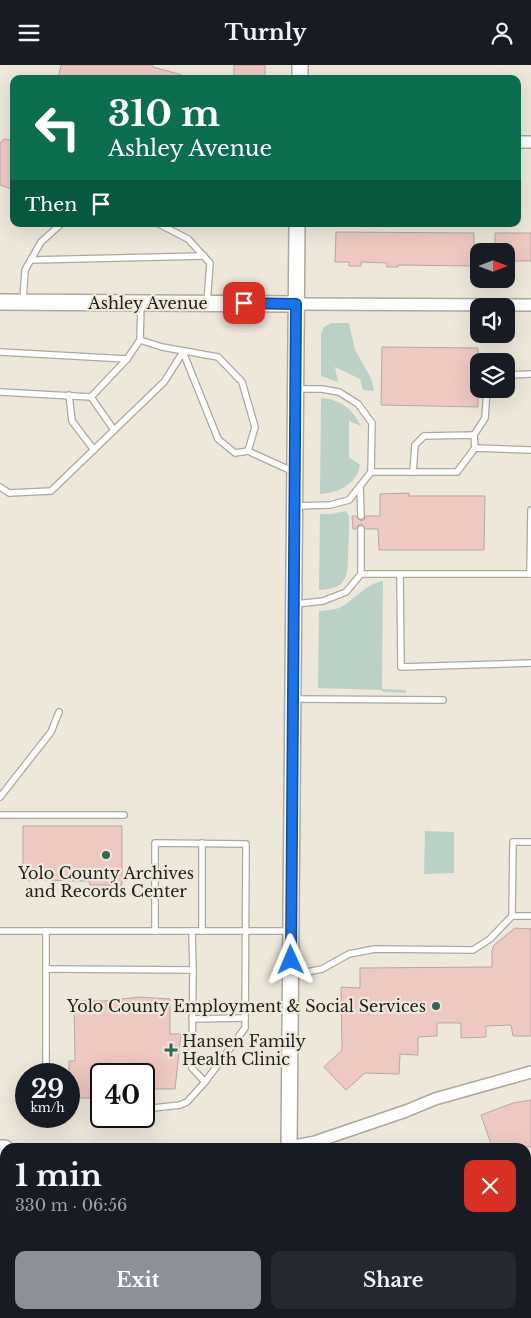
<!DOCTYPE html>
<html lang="en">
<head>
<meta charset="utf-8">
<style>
  :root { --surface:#171b24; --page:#242831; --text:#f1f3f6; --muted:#9ea1a6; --accent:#8c9099 }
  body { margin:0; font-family:"Libre Baskerville",serif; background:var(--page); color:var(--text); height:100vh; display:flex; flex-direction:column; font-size:19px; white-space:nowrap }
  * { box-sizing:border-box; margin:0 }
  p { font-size:16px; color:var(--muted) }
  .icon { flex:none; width:28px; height:28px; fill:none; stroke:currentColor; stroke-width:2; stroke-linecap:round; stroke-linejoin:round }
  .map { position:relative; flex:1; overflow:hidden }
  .drawer { position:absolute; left:0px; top:1078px; width:531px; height:176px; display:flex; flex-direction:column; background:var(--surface); border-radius:15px 15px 0 0; box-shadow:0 5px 20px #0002 }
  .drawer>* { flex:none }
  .banner { position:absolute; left:10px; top:10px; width:511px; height:152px; border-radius:10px; box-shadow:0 5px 20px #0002; background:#0b6e4f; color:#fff; overflow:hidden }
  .needle { width:32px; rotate:90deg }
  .tools { position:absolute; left:470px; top:178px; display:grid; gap:10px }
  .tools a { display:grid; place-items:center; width:45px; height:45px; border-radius:10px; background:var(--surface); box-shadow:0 5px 20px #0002; font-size:25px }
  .speed { position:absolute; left:15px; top:998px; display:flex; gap:10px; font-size:25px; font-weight:700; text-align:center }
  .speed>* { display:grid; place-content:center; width:65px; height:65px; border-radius:50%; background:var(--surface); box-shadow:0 5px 20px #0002; line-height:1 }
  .speed small { font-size:12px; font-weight:400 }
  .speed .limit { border:2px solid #111; border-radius:8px; background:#fff; color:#111 }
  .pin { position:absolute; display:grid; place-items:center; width:42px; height:42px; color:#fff; margin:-21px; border-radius:10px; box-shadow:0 2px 8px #0006 }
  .me { position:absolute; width:55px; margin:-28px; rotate:359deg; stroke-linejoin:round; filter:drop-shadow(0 0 4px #0008) }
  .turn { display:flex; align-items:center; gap:18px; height:105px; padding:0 15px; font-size:22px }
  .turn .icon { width:65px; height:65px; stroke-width:2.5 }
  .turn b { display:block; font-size:35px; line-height:42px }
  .then { display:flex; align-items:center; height:48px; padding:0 15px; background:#0003; gap:10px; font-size:19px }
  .round { display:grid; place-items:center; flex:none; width:52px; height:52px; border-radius:10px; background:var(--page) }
  .headline { display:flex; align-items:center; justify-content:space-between; height:85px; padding:0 15px }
  h1 { font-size:30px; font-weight:700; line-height:38px }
  .action { display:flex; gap:10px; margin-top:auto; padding:10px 15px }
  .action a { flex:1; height:58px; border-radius:10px; background:var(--accent); color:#fff; font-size:20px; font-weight:700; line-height:58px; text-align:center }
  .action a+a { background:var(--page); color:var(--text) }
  header { display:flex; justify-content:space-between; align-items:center; height:65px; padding:0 15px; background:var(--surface); font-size:22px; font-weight:700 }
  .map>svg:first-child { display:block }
</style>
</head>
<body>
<header><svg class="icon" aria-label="menu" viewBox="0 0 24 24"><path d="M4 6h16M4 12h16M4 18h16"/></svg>Turnly<svg class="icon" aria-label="person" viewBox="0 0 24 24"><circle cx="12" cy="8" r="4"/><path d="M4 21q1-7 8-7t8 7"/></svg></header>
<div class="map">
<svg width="531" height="1253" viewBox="0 0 531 1253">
  <rect width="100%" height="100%" fill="#eee8db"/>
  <g fill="#bbd1c6">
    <path d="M 331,258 L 349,258 L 355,285 L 371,313 L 374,326 L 363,325 L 360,314 L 335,302 L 338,317 L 321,311 L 321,269 L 324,262 Z"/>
    <path d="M 321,333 C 341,335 352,343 361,361 L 349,356 L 349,392 L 360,400 C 357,419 338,428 320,429 Z"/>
    <path d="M 346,446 L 349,451 C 349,463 349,475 348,488 C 348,512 347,524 319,525 L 320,449 L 331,449 Z"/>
    <path d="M 383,516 L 382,624 L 406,625 L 406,628 L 383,627 L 382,625 L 318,623 L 319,546 C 326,545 333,545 339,543 C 355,535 365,519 383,516 Z"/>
    <path d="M 425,766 L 454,767 L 454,808 L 424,809 Z"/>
  </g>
  <g fill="#eec9c2" stroke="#b6a7a4">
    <path d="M 61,0 L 152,0 L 153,2 L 182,10 L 181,14 L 58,14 Z"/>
    <rect x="234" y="0" width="31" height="14"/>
    <path d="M 4,74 L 14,76 L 14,125 L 0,120 L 0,78 Z"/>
    <path d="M 336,167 L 474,168 L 474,201 L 398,200 L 398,202 L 387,202 L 387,198 L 361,197 L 361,201 L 349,201 L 349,197 L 335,197 Z"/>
    <path d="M 495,168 L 531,168 L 531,196 L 506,196 L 506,186 L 495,186 Z"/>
    <path d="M 382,282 L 478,283 L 478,342 L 381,340 Z"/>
    <path d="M 409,428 L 409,431 L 485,431 L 484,485 L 379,485 L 378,464 L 366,464 L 361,459 L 358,460 L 356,464 L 353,464 L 352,451 L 356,451 L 361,456 L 364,455 L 366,451 L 380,451 L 380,429 Z"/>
    <path d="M 23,761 L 122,761 L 122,820 L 90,820 L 89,816 L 23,815 Z"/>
    <path d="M 515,863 L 531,864 L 531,971 L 513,971 L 511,960 L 486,961 L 486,972 L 461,973 L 461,958 L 437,958 L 437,971 L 418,972 L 418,990 L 400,989 L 399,1009 L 365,1008 L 346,1025 L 324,1002 L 342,985 L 341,922 L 360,923 L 360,903 L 492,902 L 492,886 L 494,880 Z"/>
    <path d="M 139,932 L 170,934 L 170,969 L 181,969 L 175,1024 L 144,1024 L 144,1009 L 101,1009 L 101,1033 L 74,1033 L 75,1014 L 69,1014 L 69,996 L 75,996 L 74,936 L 104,936 Z"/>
    <path d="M 531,1035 L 531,1082 L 492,1082 L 481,1050 L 513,1038 Z"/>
  </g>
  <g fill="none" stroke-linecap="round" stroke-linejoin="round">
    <g stroke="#aea89c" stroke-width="8">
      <g id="lane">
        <path d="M 159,159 L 188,174 L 210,198 L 207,238"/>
        <path d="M 31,195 L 204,191"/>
        <path d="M 23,235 L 25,205 L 41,177 L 61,159"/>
        <path d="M 140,275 L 141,239"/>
        <path d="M 0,287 L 127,294 L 140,275 L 162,282 L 218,292 L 242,317 L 255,362 L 248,386"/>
        <path d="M 506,310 L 531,309"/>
        <path d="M 297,324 L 322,324 L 339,327 L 358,339 L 372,358 L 371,407"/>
        <path d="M 0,327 L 91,332 L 127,294"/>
        <path d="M 69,330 L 72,356 L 94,385"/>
        <path d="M 91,332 L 114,365"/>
        <path d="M 474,370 L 485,353 L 487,324"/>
        <path d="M 413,407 L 415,380 L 424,371 L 474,370 L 475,383"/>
        <path d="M 360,421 L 361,451"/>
        <path d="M 0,422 L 9,428 L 51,426 L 164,317 L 183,287 L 218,374 L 235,388 L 248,386 L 294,407"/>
        <path d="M 296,441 L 330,440 L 349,435 L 371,407 L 457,407 L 475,383 L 531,385"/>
        <path d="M 361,509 L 361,464"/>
        <path d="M 400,509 L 401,602 L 531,598"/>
        <path d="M 530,509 L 531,445"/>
        <path d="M 296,539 L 323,536 L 346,527 L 361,509 L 531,509"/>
        <path d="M 295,634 L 443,635"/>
        <path d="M 0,732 L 51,667 L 59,647"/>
        <path d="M 0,750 L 124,750"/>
        <path d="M 202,778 L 202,866"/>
        <path d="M 512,851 L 513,777 L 531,777"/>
        <path d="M 0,866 L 46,866"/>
        <path d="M 155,866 L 155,778 L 246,779 L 245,963 L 205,1017 L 192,1003 L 193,905"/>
        <path d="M 46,904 L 193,905 L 192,866"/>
        <path d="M 292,910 L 322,904 L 349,889 L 375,884 L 473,885 L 490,874 L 512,851 L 531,851"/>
        <path d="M 192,954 L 245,953"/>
        <path d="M 46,1009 L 46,866 L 289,866"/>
        <path d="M 144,1044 L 180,1040 L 187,1037 L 205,1017"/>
        <path d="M 220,1253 L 220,1249"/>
      </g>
    </g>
    <g stroke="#aea89c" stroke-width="14">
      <g id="street">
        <path d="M 518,77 L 531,77"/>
        <path d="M 296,239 L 531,240"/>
        <path d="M 289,1082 L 315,1077 L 406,1046 L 435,1034 L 531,1007"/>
        <path d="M 119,1253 L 119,1249"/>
      </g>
    </g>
    <g stroke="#aea89c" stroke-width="18">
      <g id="secondary">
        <path d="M 300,14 L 300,0"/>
        <path d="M 0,237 L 296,239"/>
        <path d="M 289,1082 L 297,159"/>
        <path d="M 0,1083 L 5,1083"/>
        <path d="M 287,1253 L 287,1249"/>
      </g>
    </g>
    <use href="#lane" stroke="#fff" stroke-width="5.5"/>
    <use href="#street" stroke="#fff" stroke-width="11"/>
    <use href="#secondary" stroke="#fff" stroke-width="15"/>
  </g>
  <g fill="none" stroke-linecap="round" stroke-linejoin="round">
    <g stroke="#114b97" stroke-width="12">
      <path id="route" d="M 244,238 L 296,239 L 291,895"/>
    </g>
    <use href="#route" stroke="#1a73e8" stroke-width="9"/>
  </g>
  <g fill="#306951" stroke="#eee8db" stroke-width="2">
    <circle cx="106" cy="790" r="5"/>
    <circle cx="436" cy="941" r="5"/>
    <path d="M168.5 977.5h5v5h5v5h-5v5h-5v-5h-5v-5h5z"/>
  </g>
  <g text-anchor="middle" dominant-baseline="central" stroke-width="4.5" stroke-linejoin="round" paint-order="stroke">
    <g font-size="16" fill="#23211c" stroke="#eee8db">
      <text x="148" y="238">Ashley Avenue</text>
    </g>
    <g font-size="16" fill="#23211c" stroke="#eee8db">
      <text x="106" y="808">Yolo County Archives<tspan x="106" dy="18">and Records Center</tspan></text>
      <text x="426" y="941" text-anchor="end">Yolo County Employment &amp; Social Services</text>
      <text x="182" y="976" text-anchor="start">Hansen Family<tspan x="182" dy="18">Health Clinic</tspan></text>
    </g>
  </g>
</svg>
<div class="tools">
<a><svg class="needle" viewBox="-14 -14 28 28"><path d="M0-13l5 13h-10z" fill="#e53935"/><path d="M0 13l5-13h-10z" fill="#9ea1a6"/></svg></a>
<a><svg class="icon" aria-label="sound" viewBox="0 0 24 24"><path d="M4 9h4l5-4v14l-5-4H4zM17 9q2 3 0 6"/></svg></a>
<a><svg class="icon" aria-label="layers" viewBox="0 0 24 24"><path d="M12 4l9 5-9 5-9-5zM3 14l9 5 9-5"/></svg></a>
</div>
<div class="speed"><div>29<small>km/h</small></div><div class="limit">40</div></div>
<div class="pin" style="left:244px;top:238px;background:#d93025"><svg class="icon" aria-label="arrive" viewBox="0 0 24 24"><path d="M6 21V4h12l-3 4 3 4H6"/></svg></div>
<svg class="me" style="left:291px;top:895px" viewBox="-20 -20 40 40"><path d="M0-17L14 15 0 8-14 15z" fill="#1a73e8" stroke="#fff" stroke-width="4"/></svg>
<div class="banner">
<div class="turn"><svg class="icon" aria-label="left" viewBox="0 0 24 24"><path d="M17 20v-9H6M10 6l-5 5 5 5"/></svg><div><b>310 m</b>Ashley Avenue</div></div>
<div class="then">Then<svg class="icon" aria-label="arrive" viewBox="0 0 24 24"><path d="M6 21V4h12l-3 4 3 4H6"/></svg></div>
</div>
<section class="drawer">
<div class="headline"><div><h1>1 min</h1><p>330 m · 06:56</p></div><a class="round" style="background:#d93025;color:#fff"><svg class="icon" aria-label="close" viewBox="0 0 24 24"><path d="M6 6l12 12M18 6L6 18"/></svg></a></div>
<div class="action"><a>Exit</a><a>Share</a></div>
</section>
</div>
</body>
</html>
